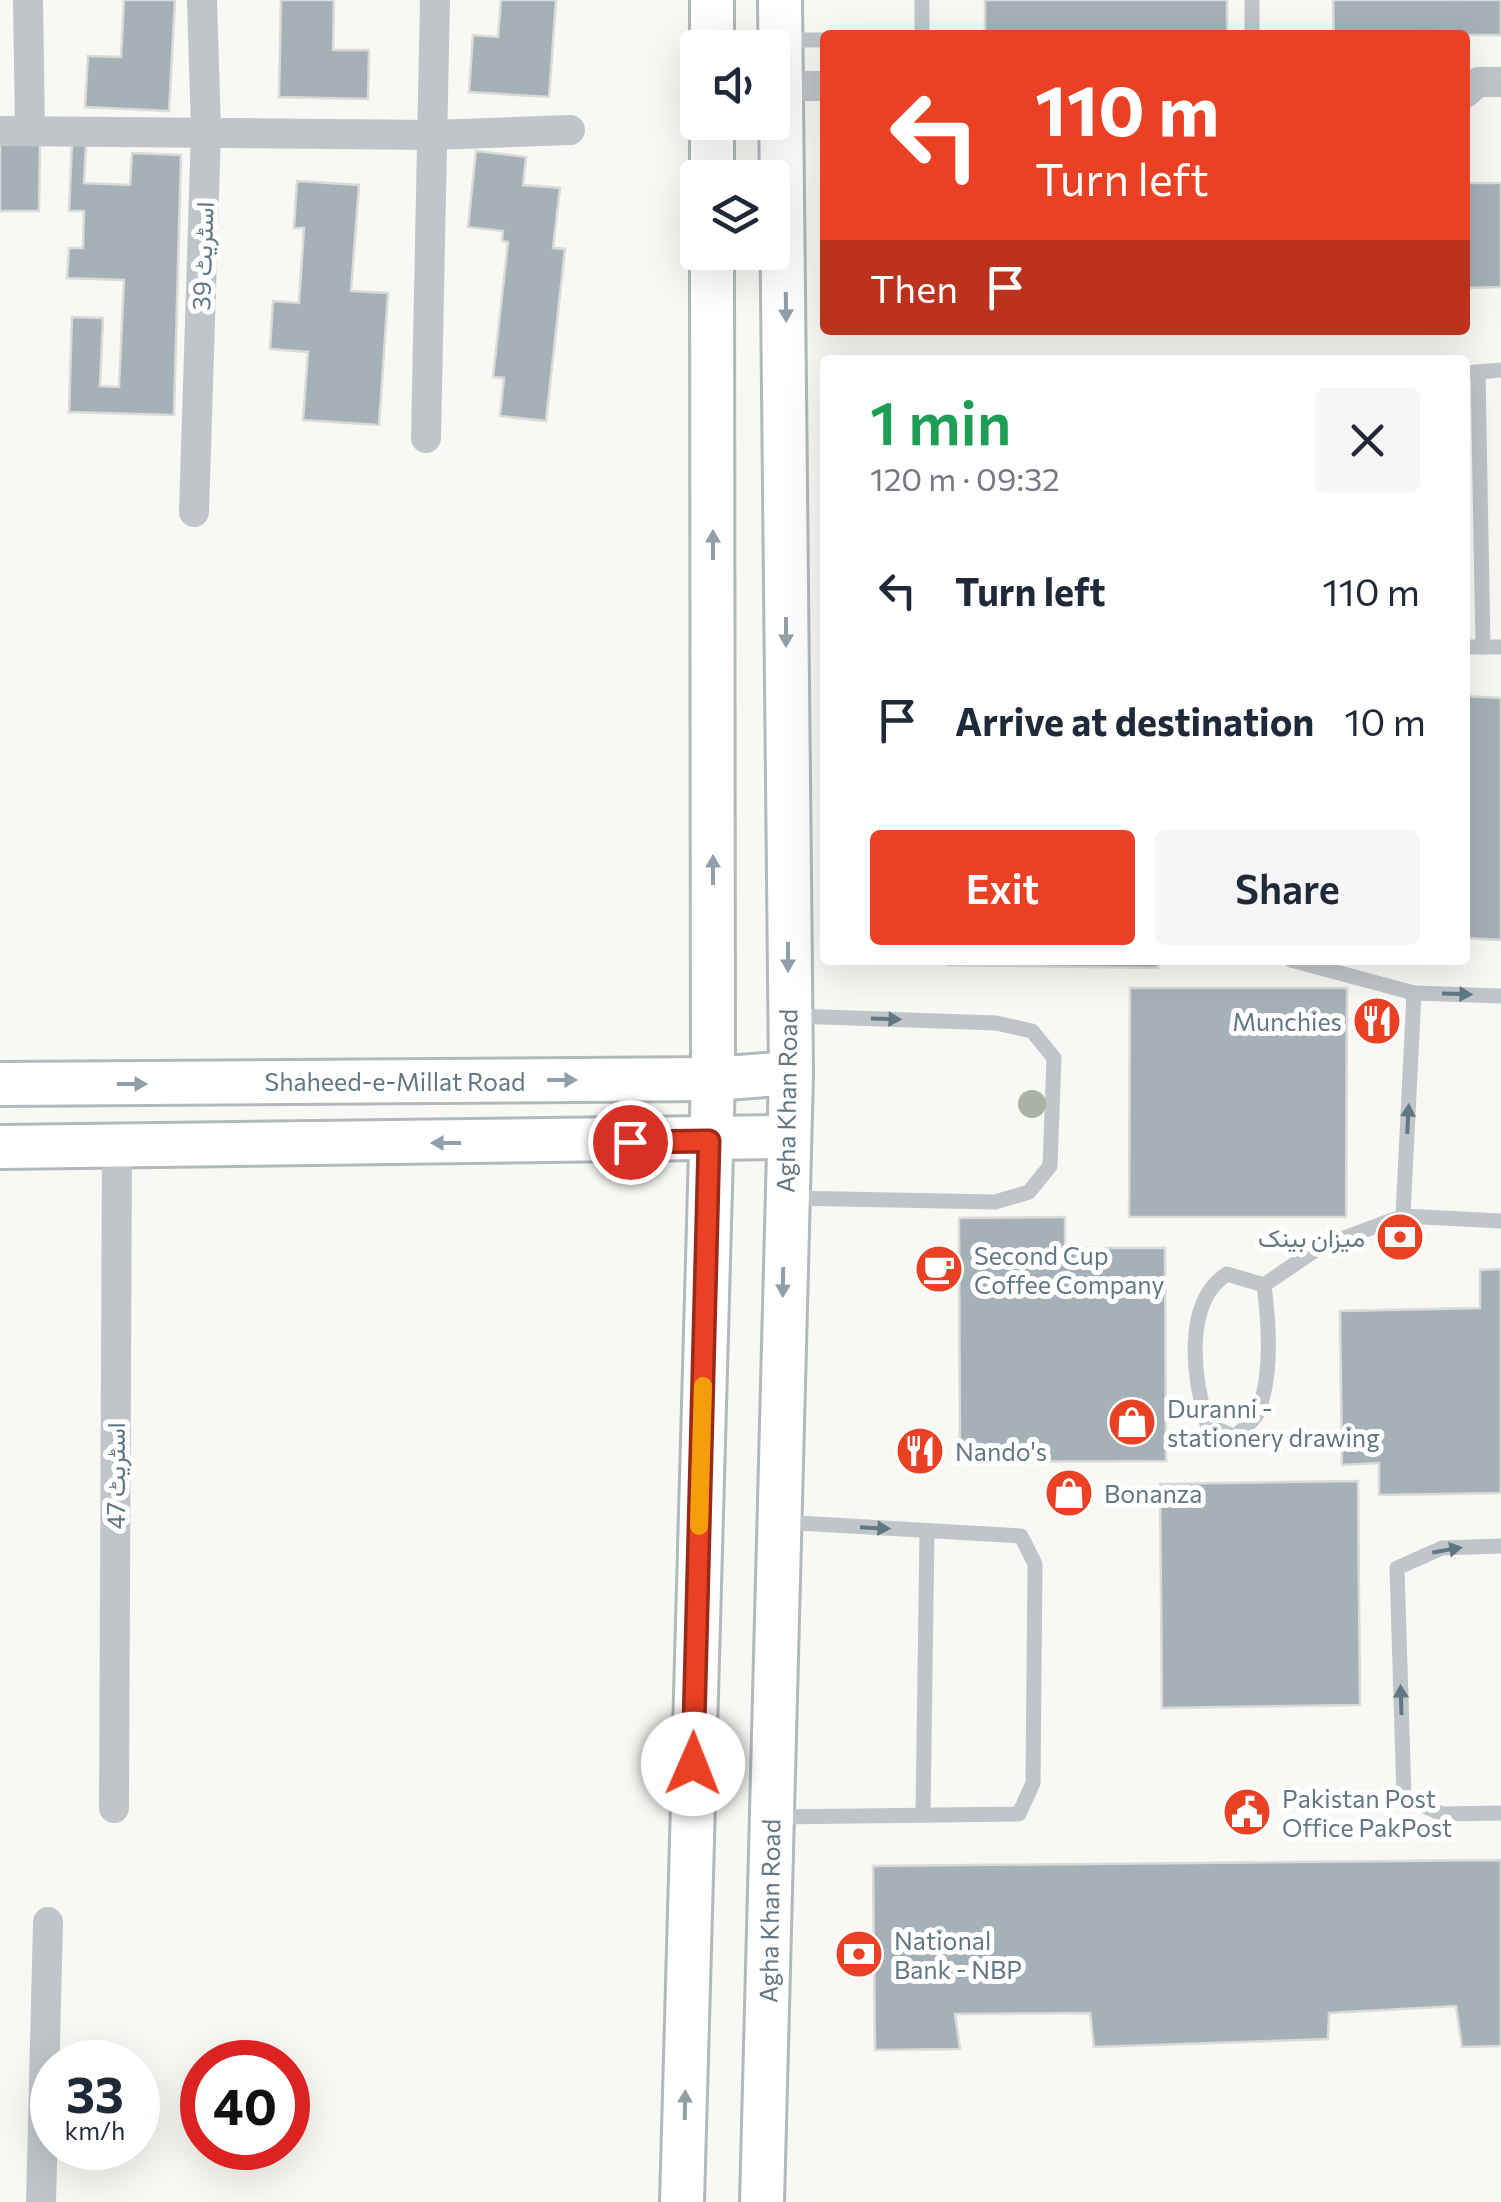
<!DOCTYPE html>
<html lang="en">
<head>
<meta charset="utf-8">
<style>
  :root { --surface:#fff; --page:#f6f6f7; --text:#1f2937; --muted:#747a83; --accent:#ea4024 }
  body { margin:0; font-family:Commissioner,Vazirmatn,sans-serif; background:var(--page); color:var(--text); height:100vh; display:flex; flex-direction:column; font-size:38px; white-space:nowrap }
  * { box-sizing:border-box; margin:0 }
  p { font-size:32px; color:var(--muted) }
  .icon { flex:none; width:55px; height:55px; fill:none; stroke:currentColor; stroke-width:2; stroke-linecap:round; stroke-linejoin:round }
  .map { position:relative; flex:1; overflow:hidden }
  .sheet { position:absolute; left:820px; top:355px; width:650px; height:610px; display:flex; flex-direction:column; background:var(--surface); border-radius:10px; box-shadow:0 10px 40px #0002 }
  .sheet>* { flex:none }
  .banner { position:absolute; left:820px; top:30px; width:650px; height:305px; border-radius:10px; box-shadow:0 10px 40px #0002; background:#ea4024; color:#fff; overflow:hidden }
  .buttons { position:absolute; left:680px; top:30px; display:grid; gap:20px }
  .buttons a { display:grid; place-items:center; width:110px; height:110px; border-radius:10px; background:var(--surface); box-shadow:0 10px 40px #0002; font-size:50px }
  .speed { position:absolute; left:30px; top:2040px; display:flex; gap:20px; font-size:50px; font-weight:700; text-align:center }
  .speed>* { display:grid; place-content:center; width:130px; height:130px; border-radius:50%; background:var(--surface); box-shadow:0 10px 40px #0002; line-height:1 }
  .speed small { font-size:25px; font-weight:400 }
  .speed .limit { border:15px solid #d22; background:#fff; color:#111 }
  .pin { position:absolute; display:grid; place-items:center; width:85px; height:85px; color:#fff; margin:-42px; border:5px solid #fff; border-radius:50%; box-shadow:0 2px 10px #0007 }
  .me { position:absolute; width:110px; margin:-55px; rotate:1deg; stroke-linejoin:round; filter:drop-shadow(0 0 8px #0008) }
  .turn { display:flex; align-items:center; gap:35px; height:210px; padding:0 50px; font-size:45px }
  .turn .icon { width:130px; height:130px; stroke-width:2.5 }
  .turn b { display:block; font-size:70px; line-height:85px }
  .then { display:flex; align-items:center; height:95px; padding:0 50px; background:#0003; gap:20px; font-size:38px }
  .round { display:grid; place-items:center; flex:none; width:105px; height:105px; border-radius:10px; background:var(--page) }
  .headline { display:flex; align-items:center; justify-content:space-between; height:170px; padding:0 50px }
  h1 { font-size:60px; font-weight:600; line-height:75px; color:#1e9e55 }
  .button { display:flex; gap:20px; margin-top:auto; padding:20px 50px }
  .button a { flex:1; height:115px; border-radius:10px; background:var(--accent); color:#fff; font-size:40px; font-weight:600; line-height:115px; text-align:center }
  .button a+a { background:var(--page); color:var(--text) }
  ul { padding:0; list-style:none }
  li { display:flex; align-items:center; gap:30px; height:130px; padding:0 50px }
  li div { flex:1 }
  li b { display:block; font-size:38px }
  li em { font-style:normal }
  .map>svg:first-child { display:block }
</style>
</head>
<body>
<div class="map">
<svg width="1501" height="2202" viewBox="0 0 1501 2202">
  <rect width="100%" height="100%" fill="#f8f8f5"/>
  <g fill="#a5b1b6" stroke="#dadad8" stroke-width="2.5">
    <path d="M 124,0 L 175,0 L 169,111 L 85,107 L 88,56 L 121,57 Z"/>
    <path d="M 281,0 L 334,0 L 333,50 L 369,50 L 368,99 L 279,97 Z"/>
    <path d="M 501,0 L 556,0 L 549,97 L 469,92 L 473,35 L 498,37 Z"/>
    <rect x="985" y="0" width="242" height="35"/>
    <path d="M 1333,0 L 1501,0 L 1501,35 L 1334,35 Z"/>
    <path d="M 0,144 L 40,144 L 39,211 L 0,211 Z"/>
    <path d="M 72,144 L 86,144 L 84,183 L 130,185 L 132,153 L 181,155 L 174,415 L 69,412 L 72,317 L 103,318 L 100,386 L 119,387 L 124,280 L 67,278 L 69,248 L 83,248 L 84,211 L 69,211 Z"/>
    <path d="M 476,151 L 526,157 L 523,185 L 560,188 L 553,248 L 565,249 L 546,421 L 500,416 L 504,378 L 493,377 L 508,242 L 502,241 L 503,231 L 468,227 Z"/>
    <path d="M 297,181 L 359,185 L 351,291 L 388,293 L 379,425 L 303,420 L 308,352 L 270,349 L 273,301 L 299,303 L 304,228 L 294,228 Z"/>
    <path d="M 1465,183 L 1501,183 L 1501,287 L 1465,288 Z"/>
    <path d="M 1465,696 L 1501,698 L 1501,940 L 1465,938 Z"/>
    <path d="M 947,960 L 1158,960 L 1158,968 L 947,965 Z"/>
    <path d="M 1130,988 L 1347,988 L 1346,1217 L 1129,1217 Z"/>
    <path d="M 1065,1217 L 1065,1248 L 1165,1248 L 1166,1461 L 960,1462 L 959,1218 Z"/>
    <path d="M 1501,1269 L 1501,1493 L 1379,1495 L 1379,1463 L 1342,1465 L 1340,1311 L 1480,1308 L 1480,1270 Z"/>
    <path d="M 1358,1481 L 1360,1705 L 1162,1708 L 1160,1484 Z"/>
    <path d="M 1501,1860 L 1501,2046 L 1462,2047 L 1456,2006 L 1329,2013 L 1328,2039 L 1094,2047 L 1090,2013 L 955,2014 L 960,2049 L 875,2050 L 873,1866 Z"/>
  </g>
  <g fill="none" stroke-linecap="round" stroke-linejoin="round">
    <g stroke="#b1b9bd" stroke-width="48">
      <g id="secondary">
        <path d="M 712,0 L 712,48"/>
        <path d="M 712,122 L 712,178"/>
        <path d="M 0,1084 L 713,1079 L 791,1073"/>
        <path d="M 0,1147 L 789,1137"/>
        <path d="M 682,2202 L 713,1079 L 712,252"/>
        <path d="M 762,2202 L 791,1073 L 780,0"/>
      </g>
    </g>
    <g stroke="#bfc5c8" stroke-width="15">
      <path d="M 922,0 L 922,35"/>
      <path d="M 1252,35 L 1252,0"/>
      <path d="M 784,40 L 825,40"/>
      <path d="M 1478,372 L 1483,647"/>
      <path d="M 1465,373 L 1501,370"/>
      <path d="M 1465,647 L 1501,647"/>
      <path d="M 1291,960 L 1414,993 L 1501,996"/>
      <path d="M 789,1198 L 995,1202 L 1029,1192 L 1050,1166 L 1054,1058 L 1032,1031 L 996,1023 L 794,1016"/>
      <path d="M 1403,1216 L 1414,993"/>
      <path d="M 1227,1274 L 1264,1285 C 1269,1324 1273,1376 1257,1414 C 1253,1422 1241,1430 1235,1437 L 1207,1424 C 1194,1380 1182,1303 1227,1274 Z"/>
      <path d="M 1264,1285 L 1320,1247 L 1403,1216 L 1501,1221"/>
      <path d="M 1501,1546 L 1442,1548 L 1397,1568 L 1404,1797 L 1442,1814 L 1501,1813"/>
      <path d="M 923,1815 L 927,1531"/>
      <path d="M 777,1817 L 1019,1814 L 1033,1783 L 1035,1564 L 1021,1536 L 781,1522"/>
    </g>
    <g stroke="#bfc5c8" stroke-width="30">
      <path d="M 28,0 L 30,131"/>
      <path d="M 782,86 L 825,86"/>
      <path d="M 1465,93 L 1478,82 L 1501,82"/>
      <path d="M 0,131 L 432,135 L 570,130"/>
      <path d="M 426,438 L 435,0"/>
      <path d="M 194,512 L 206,130 L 202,0"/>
      <path d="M 114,1808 L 117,1144"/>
      <path d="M 41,2202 L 48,1922"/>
    </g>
    <use href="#secondary" stroke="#fff" stroke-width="42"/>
  </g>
  <circle fill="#a9b2a4" cx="1032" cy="1104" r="14"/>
  <defs><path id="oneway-solid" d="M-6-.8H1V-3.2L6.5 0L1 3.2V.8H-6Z" transform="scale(2.5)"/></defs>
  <g fill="#91a0a8">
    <use href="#oneway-solid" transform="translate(786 307) rotate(89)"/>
    <use href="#oneway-solid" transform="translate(713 545) rotate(-90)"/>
    <use href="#oneway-solid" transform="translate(786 632) rotate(90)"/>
    <use href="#oneway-solid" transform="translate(713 870) rotate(-90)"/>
    <use href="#oneway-solid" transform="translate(788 957) rotate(90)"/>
    <use href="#oneway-solid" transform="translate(562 1080)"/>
    <use href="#oneway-solid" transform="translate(132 1084)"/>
    <use href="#oneway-solid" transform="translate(446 1143) rotate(180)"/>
    <use href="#oneway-solid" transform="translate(783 1282) rotate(91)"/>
    <use href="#oneway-solid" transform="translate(685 2105) rotate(-89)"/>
  </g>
  <g fill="#627782">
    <use href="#oneway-solid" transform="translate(1457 994) rotate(2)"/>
    <use href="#oneway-solid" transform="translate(886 1019) rotate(2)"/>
    <use href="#oneway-solid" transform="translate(1408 1119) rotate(-87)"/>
    <use href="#oneway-solid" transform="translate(875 1528) rotate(3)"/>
    <use href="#oneway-solid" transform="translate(1447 1550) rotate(-10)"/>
    <use href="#oneway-solid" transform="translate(1401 1700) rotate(-92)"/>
  </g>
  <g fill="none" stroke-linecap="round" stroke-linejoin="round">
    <g stroke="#982a17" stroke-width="25">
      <path id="route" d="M 630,1142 L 709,1141 L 693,1764"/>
    </g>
    <use href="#route" stroke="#ea4024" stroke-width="18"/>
    <path stroke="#f59e0b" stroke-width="18" d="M 699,1526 L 703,1386"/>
  </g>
  <defs>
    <g id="restaurant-disc" transform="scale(2.5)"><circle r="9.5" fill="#ea4024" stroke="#fff"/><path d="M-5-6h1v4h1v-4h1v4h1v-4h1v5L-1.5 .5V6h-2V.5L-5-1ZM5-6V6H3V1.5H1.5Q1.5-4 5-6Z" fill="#fff"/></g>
    <g id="bank-disc" transform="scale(2.5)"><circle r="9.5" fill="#ea4024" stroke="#fff"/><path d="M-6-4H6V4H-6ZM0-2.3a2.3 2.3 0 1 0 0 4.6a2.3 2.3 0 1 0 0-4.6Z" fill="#fff"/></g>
    <g id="cafe-disc" transform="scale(2.5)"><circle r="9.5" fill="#ea4024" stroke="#fff"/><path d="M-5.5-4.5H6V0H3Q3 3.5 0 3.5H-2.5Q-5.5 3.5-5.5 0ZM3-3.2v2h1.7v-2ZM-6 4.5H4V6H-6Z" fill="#fff"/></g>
    <g id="shop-disc" transform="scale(2.5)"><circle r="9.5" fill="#ea4024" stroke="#fff"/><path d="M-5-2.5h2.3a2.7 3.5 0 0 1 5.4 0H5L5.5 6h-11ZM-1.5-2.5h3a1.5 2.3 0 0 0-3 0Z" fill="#fff"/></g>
    <g id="civic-disc" transform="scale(2.5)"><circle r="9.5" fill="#ea4024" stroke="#fff"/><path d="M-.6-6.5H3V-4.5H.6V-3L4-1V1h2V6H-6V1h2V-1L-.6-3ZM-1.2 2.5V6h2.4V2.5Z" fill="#fff"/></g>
  </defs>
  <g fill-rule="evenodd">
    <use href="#restaurant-disc" x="1377" y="1021"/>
    <use href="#bank-disc" x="1400" y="1237"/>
    <use href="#cafe-disc" x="939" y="1269"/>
    <use href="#shop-disc" x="1132" y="1422"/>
    <use href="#restaurant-disc" x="920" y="1451"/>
    <use href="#shop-disc" x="1069" y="1493"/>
    <use href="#civic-disc" x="1247" y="1812"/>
    <use href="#bank-disc" x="859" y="1954"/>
  </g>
  <g text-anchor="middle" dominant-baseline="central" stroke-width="10" stroke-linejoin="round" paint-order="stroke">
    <g font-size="25" fill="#627782" stroke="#fff">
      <text transform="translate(202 256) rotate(-88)">اسٹریٹ 39</text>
      <text x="395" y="1081">Shaheed-e-Millat Road</text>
      <text transform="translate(786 1101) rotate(-89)">Agha Khan Road</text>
      <text transform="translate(115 1476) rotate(-90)">اسٹریٹ 47</text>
      <text transform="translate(769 1911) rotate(-89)">Agha Khan Road</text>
    </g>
    <g font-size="25" fill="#627782" stroke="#fff" text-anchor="start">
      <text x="1342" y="1021" text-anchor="end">Munchies</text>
      <text x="1365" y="1237" text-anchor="end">میزان بینک</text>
      <text x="974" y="1255">Second Cup<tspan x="974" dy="29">Coffee Company</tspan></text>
      <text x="1167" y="1408">Duranni -<tspan x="1167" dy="29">stationery drawing</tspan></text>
      <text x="955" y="1451">Nando's</text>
      <text x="1104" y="1493">Bonanza</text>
      <text x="1282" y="1798">Pakistan Post<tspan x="1282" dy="29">Office PakPost</tspan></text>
      <text x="894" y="1940">National<tspan x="894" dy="29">Bank - NBP</tspan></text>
    </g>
  </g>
</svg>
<div class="buttons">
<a><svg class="icon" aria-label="sound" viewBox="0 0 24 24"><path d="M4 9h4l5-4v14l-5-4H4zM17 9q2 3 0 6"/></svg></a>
<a><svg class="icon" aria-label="layers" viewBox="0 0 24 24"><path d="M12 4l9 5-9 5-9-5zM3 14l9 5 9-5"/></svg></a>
</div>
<div class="speed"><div>33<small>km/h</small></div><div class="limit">40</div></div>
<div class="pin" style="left:630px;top:1142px;background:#d93025"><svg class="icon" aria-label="arrive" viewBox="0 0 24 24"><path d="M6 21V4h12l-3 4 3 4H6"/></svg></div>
<svg class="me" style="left:693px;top:1764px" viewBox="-20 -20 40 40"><circle r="19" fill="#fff"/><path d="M0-13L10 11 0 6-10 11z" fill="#ea4024"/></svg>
<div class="banner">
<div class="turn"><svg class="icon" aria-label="left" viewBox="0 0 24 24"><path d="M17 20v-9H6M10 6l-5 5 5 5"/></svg><div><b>110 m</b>Turn left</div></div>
<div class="then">Then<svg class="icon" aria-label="arrive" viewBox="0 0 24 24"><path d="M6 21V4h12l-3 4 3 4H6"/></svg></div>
</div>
<section class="sheet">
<div class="headline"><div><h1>1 min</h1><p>120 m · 09:32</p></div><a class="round"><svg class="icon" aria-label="close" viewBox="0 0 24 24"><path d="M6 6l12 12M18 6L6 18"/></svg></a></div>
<ul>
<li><svg class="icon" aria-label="left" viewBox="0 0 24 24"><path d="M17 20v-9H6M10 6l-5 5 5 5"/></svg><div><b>Turn left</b></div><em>110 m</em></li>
<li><svg class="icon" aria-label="arrive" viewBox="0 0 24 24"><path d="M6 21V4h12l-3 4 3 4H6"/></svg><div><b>Arrive at destination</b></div><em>10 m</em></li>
</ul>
<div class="button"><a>Exit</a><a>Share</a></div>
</section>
</div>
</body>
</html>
